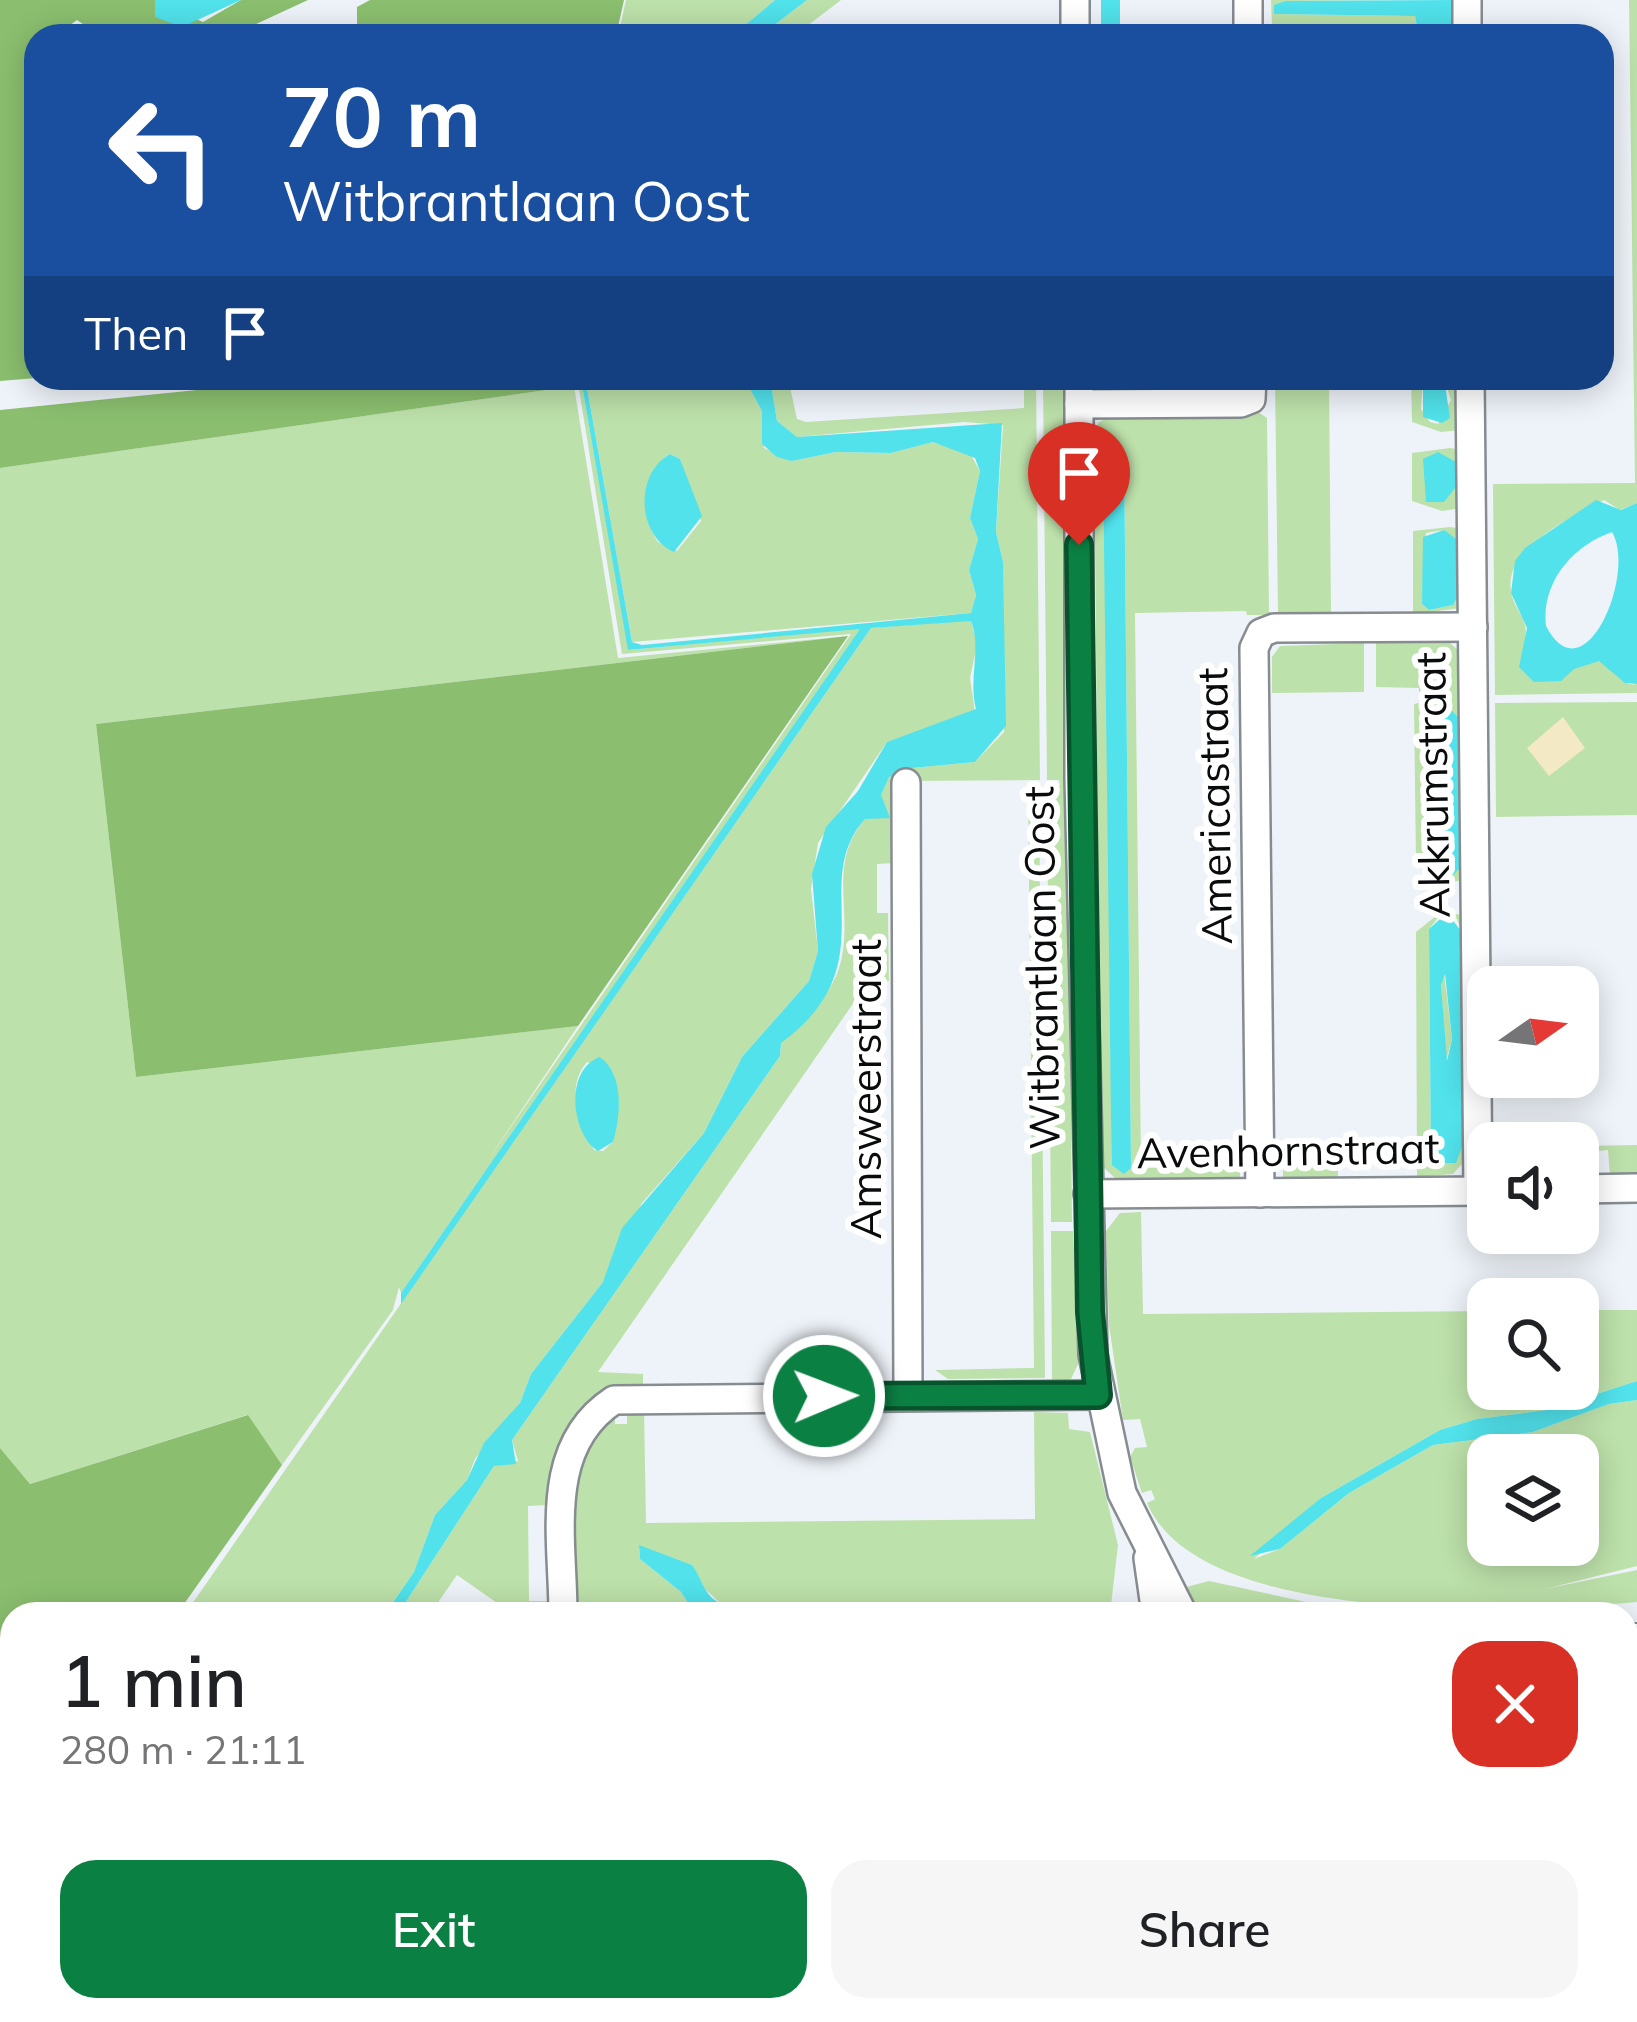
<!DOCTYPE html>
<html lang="en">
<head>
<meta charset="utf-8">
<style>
  :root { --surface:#fff; --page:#f6f6f6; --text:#202124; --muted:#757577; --accent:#0b8043 }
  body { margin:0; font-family:Mulish,sans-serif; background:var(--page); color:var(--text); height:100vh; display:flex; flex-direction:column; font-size:45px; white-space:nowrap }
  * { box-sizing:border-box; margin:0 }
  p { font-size:39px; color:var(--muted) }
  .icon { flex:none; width:66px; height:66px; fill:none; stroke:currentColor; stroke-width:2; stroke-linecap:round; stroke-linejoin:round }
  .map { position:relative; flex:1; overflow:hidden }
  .details { position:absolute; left:0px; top:1602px; width:1638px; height:420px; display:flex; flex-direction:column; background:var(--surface); border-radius:36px 36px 0 0; box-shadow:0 6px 30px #0003 }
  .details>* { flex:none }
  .guide { position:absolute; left:24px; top:24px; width:1590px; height:366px; border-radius:36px; box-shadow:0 6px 30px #0003; background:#1a4fa0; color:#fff; overflow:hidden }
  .needle { width:78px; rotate:76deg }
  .buttons { position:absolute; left:1467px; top:966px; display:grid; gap:24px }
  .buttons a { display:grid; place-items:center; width:132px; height:132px; border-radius:24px; background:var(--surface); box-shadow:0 6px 30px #0003; font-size:60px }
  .pin { position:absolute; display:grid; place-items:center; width:102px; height:102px; color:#fff; margin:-123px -51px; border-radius:50% 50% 50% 0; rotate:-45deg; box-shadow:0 0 12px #0007 }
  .pin .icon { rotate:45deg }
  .me { position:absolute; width:132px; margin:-66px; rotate:89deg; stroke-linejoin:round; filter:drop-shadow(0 0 9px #0008) }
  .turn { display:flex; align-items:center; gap:42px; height:252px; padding:0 60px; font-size:54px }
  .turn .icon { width:156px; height:156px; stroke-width:2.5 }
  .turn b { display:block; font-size:84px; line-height:102px }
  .then { display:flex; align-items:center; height:114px; padding:0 60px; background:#0003; gap:24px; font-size:45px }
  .round { display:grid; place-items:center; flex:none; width:126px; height:126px; border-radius:36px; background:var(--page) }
  .overview { display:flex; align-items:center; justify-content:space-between; height:204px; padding:0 60px }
  h1 { font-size:72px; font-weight:600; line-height:90px }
  .primary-button { display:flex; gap:24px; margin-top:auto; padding:24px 60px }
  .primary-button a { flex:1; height:138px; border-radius:36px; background:var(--accent); color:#fff; font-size:48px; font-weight:600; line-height:138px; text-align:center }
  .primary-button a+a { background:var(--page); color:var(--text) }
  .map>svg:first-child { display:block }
</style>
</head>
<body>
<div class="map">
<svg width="1637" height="2022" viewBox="0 0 1637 2022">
  <rect width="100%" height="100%" fill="#eef3f9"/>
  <g fill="#bde1aa" fill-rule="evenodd">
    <path d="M 626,0 L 775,0 L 732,36 L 618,36 Z"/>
    <path d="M 807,0 L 841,0 L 794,36 L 760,36 Z"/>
    <path d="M 1271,0 L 1405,0 L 1286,1 L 1274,14 L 1415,16 L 1419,36 L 1408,36 L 1407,25 L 1272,26 Z"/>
    <path d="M 1629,0 L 1637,0 L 1637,503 L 1620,510 L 1604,500 C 1571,518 1499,549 1512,596 C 1517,614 1529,619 1525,640 C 1553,644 1583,650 1608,666 C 1620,674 1623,687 1637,684 L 1637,693 L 1495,695 L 1493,484 L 1635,483 Z"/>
    <path d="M 544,378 L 610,378 L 587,383 L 583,391 L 629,650 L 861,628 L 401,1293 L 399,1287 L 393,1310 L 282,1465 L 247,1415 L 30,1484 L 0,1448 L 0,468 L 574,386 L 618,658 L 848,636 L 96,724 L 136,1077 L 578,1026 L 486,1163 L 851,634 L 622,654 L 578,383 L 543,386 Z"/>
    <path d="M 643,378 L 744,378 L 762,411 L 764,448 L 792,461 L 836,452 L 891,453 L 933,442 L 971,455 L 980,471 L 970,518 L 978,539 L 969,570 L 976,595 L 971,613 L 632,642 L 587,388 ZM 670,454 L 680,459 L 701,521 L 677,551 L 658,542 C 641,519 643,468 670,454 Z"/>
    <path d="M 770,378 L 788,378 L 797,419 L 806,422 L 1024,408 L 1024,378 L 1036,378 L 1040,780 L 900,781 L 894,863 L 877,864 L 877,913 L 888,913 L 889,981 L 868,982 L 598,1372 L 643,1374 L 643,1387 C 631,1387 617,1385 605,1390 C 572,1404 547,1472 548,1505 L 528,1506 L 529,1601 L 550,1601 L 550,1614 L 513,1614 L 457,1575 L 430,1614 L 398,1614 L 494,1466 L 518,1461 L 512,1440 L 780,1056 L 781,1043 C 803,1023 835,991 841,961 C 853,909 827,864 865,819 L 886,815 L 881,795 L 889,776 L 912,768 L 975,762 L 1004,732 L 1003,562 L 996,532 L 1003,425 L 964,422 L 797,437 L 777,421 Z"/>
    <path d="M 1043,378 L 1064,378 L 1072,1222 L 1051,1222 L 1047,786 L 1060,785 L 1059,780 L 1047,780 Z"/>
    <path d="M 1103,378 L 1232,378 L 1232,384 L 1112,385 Z"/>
    <path d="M 1275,378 L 1329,378 L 1331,615 L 1278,615 Z"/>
    <path d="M 1411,378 L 1423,378 L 1421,409 L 1430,422 L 1438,424 L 1451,400 L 1444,378 L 1461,378 L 1461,430 L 1441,432 L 1412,422 Z"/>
    <path d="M 1258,412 L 1267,418 L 1269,615 L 1247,615 L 1246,611 L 1135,613 L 1141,1168 L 1240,1167 L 1240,1178 L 1116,1179 L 1101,1165 L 1094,436 L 1099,422 L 1112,415 ZM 1119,446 L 1124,449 L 1131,1168 L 1103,463 L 1110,448 Z"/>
    <path d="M 1450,448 L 1462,450 L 1462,508 L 1442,511 L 1412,501 L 1412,453 Z"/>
    <path d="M 1450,527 L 1463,529 L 1461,608 L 1413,614 L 1413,531 ZM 1444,530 L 1460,593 L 1453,605 L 1429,610 L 1422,604 L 1426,533 Z"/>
    <path d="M 971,620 L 977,645 L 970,678 L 975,712 L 887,742 L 818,843 L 811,889 L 818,951 L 809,981 L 742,1057 L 704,1133 L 642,1203 L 603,1282 L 531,1374 L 520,1403 L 475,1459 L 467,1480 L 435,1515 L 414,1572 L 385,1614 L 185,1614 L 871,628 ZM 587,1062 L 613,1073 L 618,1096 L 613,1142 L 603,1151 L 594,1150 C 581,1121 564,1089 587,1062 Z"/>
    <path d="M 1364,643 L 1364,692 L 1272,693 L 1272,657 L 1280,646 Z"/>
    <path d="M 1376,643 L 1450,643 L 1458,650 L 1459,703 L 1464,704 L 1466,879 L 1442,885 L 1416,865 L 1414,704 L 1419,703 L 1419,688 L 1376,687 ZM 1460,719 L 1459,869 L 1441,881 C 1407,832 1434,768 1460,719 Z"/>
    <path d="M 1637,702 L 1637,815 L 1496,817 L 1495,703 Z"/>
    <path d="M 1028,786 L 1039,786 L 1045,1378 L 948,1379 L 935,1370 L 1034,1368 Z"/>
    <path d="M 1442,911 L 1466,916 L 1468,1157 L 1453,1174 L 1417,1177 L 1416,932 ZM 1442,913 L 1457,919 L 1462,932 L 1456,1163 L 1435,1163 L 1431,1157 L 1429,929 Z"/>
    <path d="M 1444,973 L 1452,1039 L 1446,1061 L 1441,985 Z"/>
    <path d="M 1637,1145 L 1637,1175 L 1610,1175 L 1608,1150 L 1598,1151 L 1594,1175 L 1593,1150 L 1583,1150 L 1583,1175 L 1578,1175 L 1578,1146 Z"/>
    <path d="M 1338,1166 L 1338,1178 L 1283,1178 L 1283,1167 Z"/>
    <path d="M 1141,1212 L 1143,1314 L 1488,1311 L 1488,1389 L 1578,1389 L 1578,1310 L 1637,1310 L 1637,1381 L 1547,1410 L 1477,1419 L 1440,1430 L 1321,1498 L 1254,1559 L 1280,1549 L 1349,1493 L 1433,1445 L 1533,1432 L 1609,1404 L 1637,1400 L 1637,1566 L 1545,1589 L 1637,1570 L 1637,1602 C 1523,1612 1200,1628 1147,1503 L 1155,1499 L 1151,1490 L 1142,1493 L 1130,1457 L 1135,1448 L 1147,1447 L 1140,1419 L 1123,1420 L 1109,1325 L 1106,1231 L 1120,1213 ZM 1488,1455 L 1578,1455 L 1578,1545 L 1488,1545 Z"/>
    <path d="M 1051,1231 L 1073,1231 L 1080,1360 L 1071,1379 L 1052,1384 Z"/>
    <path d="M 627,1410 L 644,1410 L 646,1523 L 1035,1519 L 1034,1412 L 1068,1413 L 1069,1429 L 1090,1432 L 1118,1545 L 1110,1614 L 816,1614 L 789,1606 L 722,1605 L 705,1589 L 692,1565 L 639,1546 L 640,1559 L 681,1592 L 695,1614 L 575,1614 C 574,1548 554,1456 615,1411 L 615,1424 L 627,1424 Z"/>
    <path d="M 1209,1581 L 1362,1614 L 1197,1614 L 1183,1588 Z"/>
    <path d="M 1637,1657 L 1637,1802 L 1626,1802 L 1626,1658 Z"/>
    <path d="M 12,1860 L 12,2010 L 218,2010 L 220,2022 L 8,2022 L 0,2014 L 0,1877 Z"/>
    <path d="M 305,2010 L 520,2010 L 498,2022 L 307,2022 Z"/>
    <path d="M 713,2010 L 992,2010 L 972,2022 L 692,2022 Z"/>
  </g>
  <g fill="#8bbf6f">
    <path d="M 0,0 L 155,0 L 203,22 L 241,0 L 308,0 L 230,36 L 100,36 L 77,20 L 55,36 L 36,36 L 36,378 L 0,381 Z"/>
    <path d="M 370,0 L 624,0 L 616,36 L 357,36 L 357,7 Z"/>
    <path d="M 314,378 L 543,378 L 542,387 L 574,386 L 0,468 L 0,410 Z"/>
    <path d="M 848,636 L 578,1026 L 136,1077 L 96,724 Z"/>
    <path d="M 248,1415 L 282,1465 L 177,1614 L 12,1614 L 12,1851 L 0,1869 L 0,1448 L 30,1484 Z"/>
    <path d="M 1626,1802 L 1637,1802 L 1637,2022 L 972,2022 L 992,2010 L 1626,2010 Z"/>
  </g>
  <path fill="#f3e9c4" d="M 1563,717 L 1585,748 L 1549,776 L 1527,748 Z"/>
  <g fill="#51e2eb" fill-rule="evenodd">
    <path d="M 155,0 L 241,0 L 182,27 L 155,17 Z"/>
    <path d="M 775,0 L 807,0 L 760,36 L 732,36 Z"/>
    <rect x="1101" y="0" width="19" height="36"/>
    <path d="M 1453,0 L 1453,36 L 1419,36 L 1415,16 L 1274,14 L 1274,5 L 1286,1 Z"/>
    <path d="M 610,378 L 643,378 L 587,388 L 632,642 L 642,645 L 971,613 L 976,595 L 969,570 L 978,539 L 970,518 L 980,471 L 975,458 L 933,442 L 891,453 L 836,452 L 792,461 L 777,457 L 762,444 L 762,411 L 744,378 L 770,378 L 777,421 L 797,437 L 1002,423 L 996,532 L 1003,562 L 1006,726 L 975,762 L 912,768 L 889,777 L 881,795 L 890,818 L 865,819 C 807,884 889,964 781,1043 L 780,1056 L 512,1440 L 516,1464 L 494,1466 L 398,1614 L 385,1614 L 414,1572 L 435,1515 L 467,1480 L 484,1443 L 520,1403 L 531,1374 L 603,1282 L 622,1228 L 704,1133 L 742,1057 L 809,981 L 818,951 L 812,874 L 826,827 L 858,791 L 887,742 L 976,709 C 968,678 982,649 971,621 L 871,628 L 401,1304 L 401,1293 L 860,629 L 628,650 L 583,391 L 587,383 Z"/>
    <path d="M 1423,378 L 1444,378 L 1450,418 L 1442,423 L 1423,417 Z"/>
    <path d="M 1114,447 L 1124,449 L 1131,1168 L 1124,1174 L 1112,1165 L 1111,1115 L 1103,463 Z"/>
    <path d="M 1438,452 L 1456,462 L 1455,488 L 1444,502 L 1426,502 L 1423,459 Z"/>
    <path d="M 670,454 L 680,459 L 702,516 L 674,552 C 637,536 634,474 670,454 Z"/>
    <path d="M 1596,500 L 1621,510 L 1637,503 L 1637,684 L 1625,683 L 1599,661 L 1574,669 L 1561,681 L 1534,682 L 1519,667 L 1527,628 L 1511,593 L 1515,561 L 1525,548 ZM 1612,532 C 1637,574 1584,699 1546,626 C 1541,583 1572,546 1612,532 Z"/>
    <path d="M 1444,530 L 1456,539 L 1460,593 L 1453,605 L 1429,610 L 1422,604 L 1423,537 Z"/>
    <path d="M 1432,710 L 1451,710 L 1460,719 L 1461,848 L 1459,869 L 1446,882 L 1438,879 L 1428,857 L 1427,789 L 1438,773 Z"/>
    <path d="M 1447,913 L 1462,932 L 1464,1141 L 1456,1163 L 1435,1163 L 1431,1158 L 1429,929 ZM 1445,974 L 1452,1039 L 1447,1061 L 1441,985 Z"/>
    <path d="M 600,1057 C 624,1074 621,1115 613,1142 L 598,1151 C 572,1136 563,1070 600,1057 Z"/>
    <path d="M 1637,1381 L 1637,1400 L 1609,1404 L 1533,1432 L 1433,1445 L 1349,1493 L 1280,1549 L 1250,1556 L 1321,1498 L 1440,1430 L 1477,1419 L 1547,1410 Z"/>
    <path d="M 639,1545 L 692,1565 C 700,1575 702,1588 712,1598 C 735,1618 784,1602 816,1614 L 695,1614 L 681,1592 L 640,1559 Z"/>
    <path d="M 218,2010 L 305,2010 L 307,2022 L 220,2022 Z"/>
  </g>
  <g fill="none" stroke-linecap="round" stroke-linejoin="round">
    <g stroke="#878c91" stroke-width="32">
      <g id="minor">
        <path d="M 1075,0 L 1075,36"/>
        <path d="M 1248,0 L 1248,36"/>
        <path d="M 1467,0 L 1467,36"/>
        <path d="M 1079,378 L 1079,779 L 1093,1355 L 1122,1493 L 1183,1614"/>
        <path d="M 1470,378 L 1478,1191"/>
        <path d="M 1079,404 L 1241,403 L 1251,399 L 1252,378"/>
        <path d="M 906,783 L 908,1395"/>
        <path d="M 1578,1189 L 1637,1188"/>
        <path d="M 1260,1193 L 1254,648 L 1261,633 L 1274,628 L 1473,627"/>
        <path d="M 1088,1194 L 1488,1191"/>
        <path d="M 1148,1558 L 1156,1614"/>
        <path d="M 563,1614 C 563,1539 542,1447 614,1400 L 1098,1395"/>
      </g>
    </g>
    <g stroke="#878c91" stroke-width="40">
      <g id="secondary">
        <path d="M 1626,1643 L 1637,1642"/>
        <path d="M 623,2022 L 644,2010"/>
      </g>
    </g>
    <use href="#minor" stroke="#fff" stroke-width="27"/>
    <use href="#secondary" stroke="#fff" stroke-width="36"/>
  </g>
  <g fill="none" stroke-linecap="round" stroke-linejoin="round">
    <g stroke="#07532c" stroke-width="30">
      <path id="route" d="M 824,1396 L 1098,1395 L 1090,1312 L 1079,545"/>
    </g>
    <use href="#route" stroke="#0b8043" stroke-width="21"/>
  </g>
  <g text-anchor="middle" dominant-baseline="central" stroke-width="12" stroke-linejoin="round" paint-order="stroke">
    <g font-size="42" fill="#0a0b0d" stroke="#fff">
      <text transform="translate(1432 785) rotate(-91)">Akkrumstraat</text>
      <text transform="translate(1214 806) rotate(-91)">Americastraat</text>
      <text transform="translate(1041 968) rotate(-91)">Witbrantlaan Oost</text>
      <text transform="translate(865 1089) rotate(-90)">Amsweerstraat</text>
      <text transform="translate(1288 1150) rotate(-1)">Avenhornstraat</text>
    </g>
  </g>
</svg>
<div class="buttons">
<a><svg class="needle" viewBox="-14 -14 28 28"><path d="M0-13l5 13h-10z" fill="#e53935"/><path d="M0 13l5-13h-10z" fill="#757577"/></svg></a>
<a><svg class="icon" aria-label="sound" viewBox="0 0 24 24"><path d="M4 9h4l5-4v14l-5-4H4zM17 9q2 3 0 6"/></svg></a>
<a><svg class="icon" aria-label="search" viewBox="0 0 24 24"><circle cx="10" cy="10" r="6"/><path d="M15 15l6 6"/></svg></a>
<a><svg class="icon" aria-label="layers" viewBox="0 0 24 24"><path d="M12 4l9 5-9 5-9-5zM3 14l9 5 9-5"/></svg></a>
</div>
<div class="pin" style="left:1079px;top:545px;background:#d93025"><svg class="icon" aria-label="arrive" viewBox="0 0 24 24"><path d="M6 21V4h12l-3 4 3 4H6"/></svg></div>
<svg class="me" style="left:824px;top:1396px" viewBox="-20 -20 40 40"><circle r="17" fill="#0b8043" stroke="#fff" stroke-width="3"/><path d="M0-11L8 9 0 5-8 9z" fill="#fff"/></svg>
<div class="guide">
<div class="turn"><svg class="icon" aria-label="left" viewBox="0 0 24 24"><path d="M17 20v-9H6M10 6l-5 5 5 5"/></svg><div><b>70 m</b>Witbrantlaan Oost</div></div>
<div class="then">Then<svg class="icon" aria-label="arrive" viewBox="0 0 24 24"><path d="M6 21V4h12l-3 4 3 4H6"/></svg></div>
</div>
<section class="details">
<div class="overview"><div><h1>1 min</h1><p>280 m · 21:11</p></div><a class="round" style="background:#d93025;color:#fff"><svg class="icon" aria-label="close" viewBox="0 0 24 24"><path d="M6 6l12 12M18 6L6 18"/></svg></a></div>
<div class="primary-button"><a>Exit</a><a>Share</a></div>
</section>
</div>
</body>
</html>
